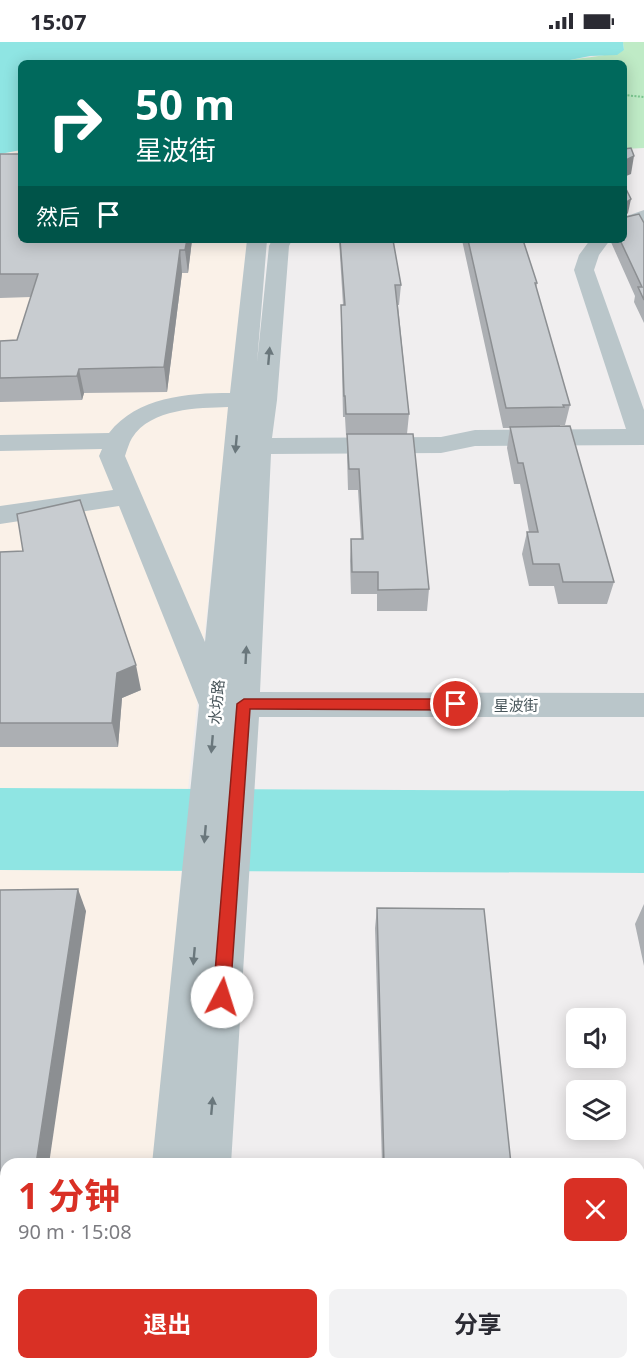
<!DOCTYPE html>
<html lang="zh">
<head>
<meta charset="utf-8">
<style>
  :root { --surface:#fff; --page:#f2f2f3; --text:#2b2b33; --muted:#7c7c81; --accent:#d93025 }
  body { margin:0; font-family:"Noto Sans","Noto Sans SC",sans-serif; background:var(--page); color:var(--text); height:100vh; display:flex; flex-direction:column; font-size:22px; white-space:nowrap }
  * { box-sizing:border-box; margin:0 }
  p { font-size:20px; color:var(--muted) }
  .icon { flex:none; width:33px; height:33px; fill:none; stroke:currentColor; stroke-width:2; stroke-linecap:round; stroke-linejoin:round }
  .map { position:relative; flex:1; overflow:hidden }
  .drawer { position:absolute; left:0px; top:1116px; width:645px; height:212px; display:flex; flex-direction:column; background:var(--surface); border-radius:18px 18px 0 0; box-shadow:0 3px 15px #0003 }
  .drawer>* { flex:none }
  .guide { position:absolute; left:18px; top:18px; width:609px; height:183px; border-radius:9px; box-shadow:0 3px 15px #0003; background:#00695c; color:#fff; overflow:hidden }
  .controls { position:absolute; left:566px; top:966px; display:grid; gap:12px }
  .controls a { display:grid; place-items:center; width:60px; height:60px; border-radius:9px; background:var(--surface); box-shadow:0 3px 15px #0003; font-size:30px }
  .pin { position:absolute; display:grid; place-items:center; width:51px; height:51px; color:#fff; margin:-26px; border:3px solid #fff; border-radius:50%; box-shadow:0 2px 6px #0007 }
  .me { position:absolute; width:66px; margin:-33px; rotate:5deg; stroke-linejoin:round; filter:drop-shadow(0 0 4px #0008) }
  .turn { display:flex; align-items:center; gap:21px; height:126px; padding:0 18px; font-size:27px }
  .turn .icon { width:78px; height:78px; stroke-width:2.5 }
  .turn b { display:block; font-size:42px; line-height:51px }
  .then { display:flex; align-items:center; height:57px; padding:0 18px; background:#0003; gap:12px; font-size:22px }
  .round { display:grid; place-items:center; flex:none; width:63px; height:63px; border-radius:9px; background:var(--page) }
  .overview { display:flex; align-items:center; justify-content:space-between; height:102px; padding:0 18px }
  h1 { font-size:36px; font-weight:700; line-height:45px; color:var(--accent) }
  .action { display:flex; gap:12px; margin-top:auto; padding:12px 18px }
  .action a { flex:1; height:69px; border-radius:9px; background:var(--accent); color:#fff; font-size:24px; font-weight:700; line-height:69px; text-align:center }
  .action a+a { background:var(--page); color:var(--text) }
  .status { display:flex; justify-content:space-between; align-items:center; height:42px; padding:0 30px; background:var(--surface); direction:ltr }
  .status svg { height:16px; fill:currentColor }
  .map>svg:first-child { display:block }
</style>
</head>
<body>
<div class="status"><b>15:07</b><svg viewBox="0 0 49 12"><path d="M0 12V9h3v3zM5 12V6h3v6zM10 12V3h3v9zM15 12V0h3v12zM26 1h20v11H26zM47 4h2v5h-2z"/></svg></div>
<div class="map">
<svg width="644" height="1327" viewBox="0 0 644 1327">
  <rect width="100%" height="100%" fill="#f0eeef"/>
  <path fill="#faf1e8" d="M 21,108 L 21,198 L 247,198 L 188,747 L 157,1122 L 6,1122 L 6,1322 L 98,1322 L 96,1327 L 0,1327 L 0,112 Z"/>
  <path fill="#bfebc6" d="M 623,0 L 644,0 L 644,106 L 624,107 L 624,21 L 555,21 C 578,15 602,16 624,8 Z"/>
  <g fill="#8fe5e3">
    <path d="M 0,0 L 623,0 L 624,8 L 617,13 L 590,14 L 555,21 L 21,21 L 21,108 L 0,112 Z"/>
    <path d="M 0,746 L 644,749 L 644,831 L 0,828 Z"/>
  </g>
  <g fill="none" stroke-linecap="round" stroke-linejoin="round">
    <path stroke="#7ac68f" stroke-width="2" stroke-dasharray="2 1.5" stroke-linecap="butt" d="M 624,53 L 644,55"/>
    <g fill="#bac6ca" fill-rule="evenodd">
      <path d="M 644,168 L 644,181 L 624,188 L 624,175 Z"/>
      <path d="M 247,198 L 267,198 L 257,321 L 269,204 L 272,198 L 292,198 L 289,204 L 277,358 L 272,396 L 441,395 L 475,388 L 626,387 L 574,228 L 579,213 L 590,198 L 610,198 L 599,213 L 594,228 L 644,368 L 644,403 L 475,404 L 441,411 L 271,412 L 260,650 L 644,651 L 644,675 L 259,675 L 231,1122 L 152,1122 L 199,663 L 119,464 L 0,482 L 0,464 L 113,448 L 99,414 L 102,407 L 0,409 L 0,393 L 109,391 C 137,355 187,351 230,351 ZM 228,365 L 205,600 L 125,414 C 127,408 129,401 132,396 C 151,366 198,366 228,365 Z"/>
      <path d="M 99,1322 L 187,1322 L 185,1327 L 97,1327 Z"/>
    </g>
  </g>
  <g fill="#acafb3">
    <path d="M 0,112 L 192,198 L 188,231 L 182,231 L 167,350 L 84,351 L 82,358 L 0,360 L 0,299 L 17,298 L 31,255 L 0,256 Z"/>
    <path d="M 624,143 L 628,171 L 626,173 L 626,175 L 644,181 L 644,281 L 634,260 L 635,254 L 610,198 L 624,198 Z"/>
    <path d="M 339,198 L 393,198 L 401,243 L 399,263 L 398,263 L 409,372 L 407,392 L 429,547 L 427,569 L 377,569 L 377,552 L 351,552 L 350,519 L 351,497 L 361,497 L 358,448 L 348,448 L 347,414 L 347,393 L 346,393 L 345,375 L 343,375 L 341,283 L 341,263 L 343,263 Z"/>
    <path d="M 462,198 L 523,198 L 537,241 L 536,247 L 570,363 L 565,383 L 560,383 L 560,384 L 614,540 L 607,562 L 558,562 L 554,544 L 529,544 L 522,512 L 527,490 L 529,490 L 520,442 L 514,442 L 507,406 L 510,386 L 503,386 Z"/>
    <path d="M 0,510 L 141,648 L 122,656 L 118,705 L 0,705 Z"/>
    <path d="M 0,848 L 86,869 L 6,1122 L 6,1162 L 0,1162 Z"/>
    <path d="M 644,862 L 644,924 L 635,882 Z"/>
    <path d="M 377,866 L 511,1122 L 382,1122 L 375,886 Z"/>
  </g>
  <g fill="#8c8f92">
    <path d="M 634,114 L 631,132 L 624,135 L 624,119 Z"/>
    <path d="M 631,157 L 628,171 L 624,174 L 625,161 Z"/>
    <path d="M 187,198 L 192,198 L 188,231 L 185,208 Z"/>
    <path d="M 180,208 L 182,231 L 167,350 L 164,325 Z"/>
    <path d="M 79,327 L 84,351 L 82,358 L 77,334 Z"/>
    <path d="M 136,623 L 141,648 L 122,656 L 118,705 L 112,681 L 117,631 Z"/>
    <path d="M 78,847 L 86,869 L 49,1122 L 36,1122 Z"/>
  </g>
  <g fill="#c8ccd0" stroke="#8c8f92" stroke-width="1.5">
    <path d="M 631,106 L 634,114 L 624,119 L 624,107 Z"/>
    <path d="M 0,112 L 21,112 L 21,198 L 187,198 L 185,208 L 180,208 L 164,325 L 79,327 L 77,334 L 0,336 L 0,299 L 17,298 L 38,232 L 0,232 Z"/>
    <path d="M 624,143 L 631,157 L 625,161 L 626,175 L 639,172 L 644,181 L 644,258 L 638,245 L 642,245 L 620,198 L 624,198 Z"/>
    <path d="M 340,198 L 393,198 L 401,243 L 395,243 L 409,372 L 346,372 L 345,354 L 344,354 L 341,263 L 345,263 Z"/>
    <path d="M 468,198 L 523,198 L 537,241 L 535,241 L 570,363 L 563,363 L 564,365 L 506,366 Z"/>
    <path d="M 570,384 L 614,540 L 563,540 L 559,522 L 533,522 L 527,490 L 538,490 L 523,421 L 518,421 L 510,385 Z"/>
    <path d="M 347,392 L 413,392 L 429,547 L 378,548 L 378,530 L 352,530 L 351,497 L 363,497 L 359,427 L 349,427 Z"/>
    <path d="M 80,458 L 136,623 L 117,631 L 112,681 L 0,681 L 0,510 L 23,509 L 17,472 Z"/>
    <path d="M 78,847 L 36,1122 L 6,1122 L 6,1145 L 0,1146 L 0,848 Z"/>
    <path d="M 377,866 L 484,867 L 511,1122 L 384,1122 Z"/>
    <path d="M 412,1322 L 537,1322 L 537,1327 L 411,1327 Z"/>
  </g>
  <defs><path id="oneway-solid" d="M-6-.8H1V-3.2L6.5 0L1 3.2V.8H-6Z" transform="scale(1.5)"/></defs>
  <g fill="#6a777c">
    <use href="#oneway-solid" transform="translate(269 314) rotate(-85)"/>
    <use href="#oneway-solid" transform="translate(236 402) rotate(95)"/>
    <use href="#oneway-solid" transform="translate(246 613) rotate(-87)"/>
    <use href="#oneway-solid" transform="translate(212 702) rotate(95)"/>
    <use href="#oneway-solid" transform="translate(205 792) rotate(95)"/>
    <use href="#oneway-solid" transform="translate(194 914) rotate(95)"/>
    <use href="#oneway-solid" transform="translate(212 1064) rotate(-85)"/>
  </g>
  <path fill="#d93025" stroke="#8d1f18" stroke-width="1.5" d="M 244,657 L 456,657 L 463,662 L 456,668 L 250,667 L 230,955 L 228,961 L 222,963 L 216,961 L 213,955 L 237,662 Z"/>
  <g text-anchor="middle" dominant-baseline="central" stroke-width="5" stroke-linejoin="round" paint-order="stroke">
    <g font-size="15" fill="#48555a" stroke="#fff">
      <text transform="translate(216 660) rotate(-85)">水坊路</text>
      <text x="516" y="663">星波街</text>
    </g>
  </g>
</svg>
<div class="controls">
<a><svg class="icon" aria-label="sound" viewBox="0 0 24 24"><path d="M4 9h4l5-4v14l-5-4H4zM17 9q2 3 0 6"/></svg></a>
<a><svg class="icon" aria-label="layers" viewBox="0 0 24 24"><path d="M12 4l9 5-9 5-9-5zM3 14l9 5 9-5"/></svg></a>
</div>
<div class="pin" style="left:456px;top:662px;background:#d93025"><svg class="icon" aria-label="arrive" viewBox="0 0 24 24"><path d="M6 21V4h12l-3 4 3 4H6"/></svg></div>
<svg class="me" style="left:222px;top:955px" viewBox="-20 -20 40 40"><circle r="19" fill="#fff"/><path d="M0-13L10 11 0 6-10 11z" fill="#d93025"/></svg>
<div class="guide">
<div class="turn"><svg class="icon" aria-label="right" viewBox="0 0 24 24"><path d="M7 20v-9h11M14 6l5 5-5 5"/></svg><div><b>50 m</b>星波街</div></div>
<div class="then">然后<svg class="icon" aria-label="arrive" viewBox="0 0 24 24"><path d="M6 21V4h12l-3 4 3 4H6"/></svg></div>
</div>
<section class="drawer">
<div class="overview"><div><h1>1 分钟</h1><p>90 m · 15:08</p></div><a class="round" style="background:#d93025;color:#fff"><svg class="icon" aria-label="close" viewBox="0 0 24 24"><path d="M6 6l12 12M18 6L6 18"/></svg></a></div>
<div class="action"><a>退出</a><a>分享</a></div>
</section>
</div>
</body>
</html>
